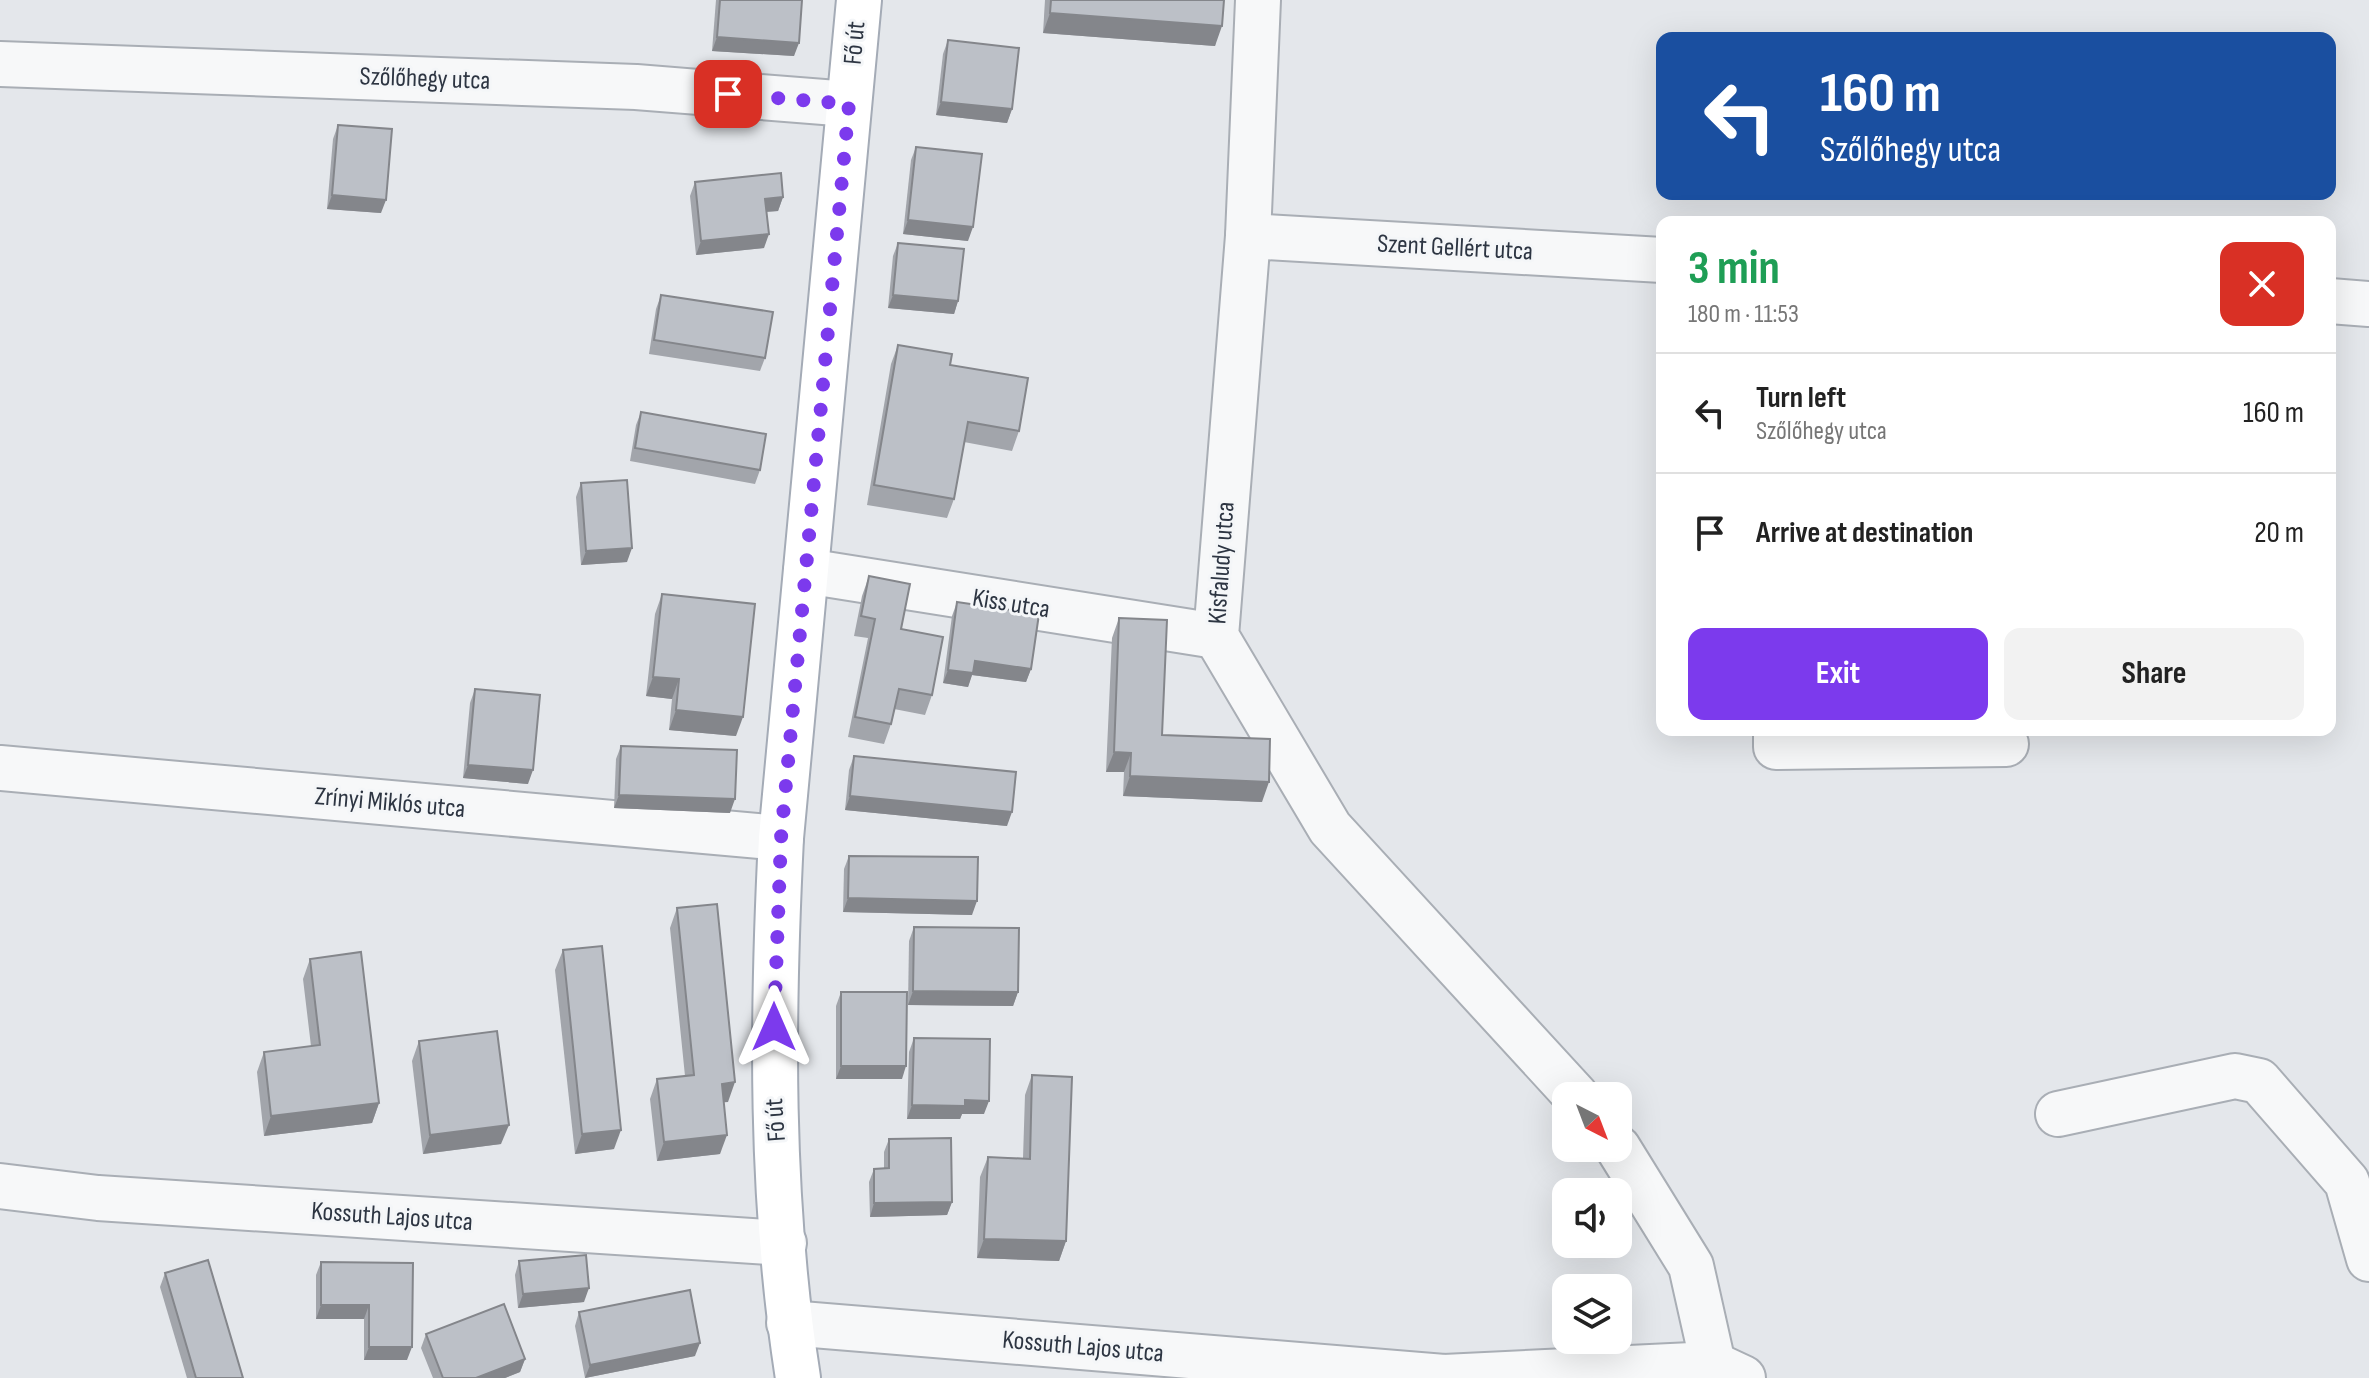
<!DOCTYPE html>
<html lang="en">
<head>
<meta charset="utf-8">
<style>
  :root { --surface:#fff; --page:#f2f2f2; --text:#222; --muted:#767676; --line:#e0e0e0; --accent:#7c3aed }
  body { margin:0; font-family:"Sofia Sans Condensed",sans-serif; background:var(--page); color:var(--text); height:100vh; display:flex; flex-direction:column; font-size:30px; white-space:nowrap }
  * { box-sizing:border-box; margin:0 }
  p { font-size:26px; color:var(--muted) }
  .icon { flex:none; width:44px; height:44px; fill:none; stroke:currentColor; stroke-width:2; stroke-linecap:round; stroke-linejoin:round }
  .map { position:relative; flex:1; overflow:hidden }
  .details { position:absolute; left:1656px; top:216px; width:680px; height:520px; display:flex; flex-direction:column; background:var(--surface); border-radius:16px; box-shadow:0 8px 32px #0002 }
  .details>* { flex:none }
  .guide { position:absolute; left:1656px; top:32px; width:680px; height:168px; border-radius:16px; box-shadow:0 8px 32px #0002; background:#1a4fa0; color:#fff; overflow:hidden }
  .needle { width:52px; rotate:138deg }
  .tools { position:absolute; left:1552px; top:1082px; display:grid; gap:16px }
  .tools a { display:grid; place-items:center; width:80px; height:80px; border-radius:16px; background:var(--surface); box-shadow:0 8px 32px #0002; font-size:40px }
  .pin { position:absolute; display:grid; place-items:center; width:68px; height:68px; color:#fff; margin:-34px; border-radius:16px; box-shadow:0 4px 12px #0006 }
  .me { position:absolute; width:88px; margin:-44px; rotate:0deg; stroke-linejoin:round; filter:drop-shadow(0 0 6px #0008) }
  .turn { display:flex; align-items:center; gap:28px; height:168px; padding:0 32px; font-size:36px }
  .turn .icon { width:104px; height:104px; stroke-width:2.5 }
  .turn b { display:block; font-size:56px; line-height:68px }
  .round { display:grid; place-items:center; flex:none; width:84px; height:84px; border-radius:16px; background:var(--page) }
  .headline { display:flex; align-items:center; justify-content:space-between; height:136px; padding:0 32px }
  h1 { font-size:48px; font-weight:700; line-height:60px; color:#1e9e55 }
  .primary-button { display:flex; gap:16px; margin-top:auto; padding:16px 32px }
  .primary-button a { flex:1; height:92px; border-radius:16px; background:var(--accent); color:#fff; font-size:32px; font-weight:700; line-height:92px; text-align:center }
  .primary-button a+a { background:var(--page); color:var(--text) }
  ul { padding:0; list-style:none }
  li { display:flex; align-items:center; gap:24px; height:120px; padding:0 32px; border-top:2px solid var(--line) }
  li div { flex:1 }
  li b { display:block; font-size:30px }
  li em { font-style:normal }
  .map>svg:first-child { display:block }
</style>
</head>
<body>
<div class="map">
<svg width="2369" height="1378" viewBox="0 0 2369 1378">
  <rect width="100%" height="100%" fill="#e4e7eb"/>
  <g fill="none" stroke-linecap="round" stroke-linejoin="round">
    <g stroke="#a9aeb5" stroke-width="48">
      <g id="minor">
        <path d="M 1258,0 L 1248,236 L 1216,636 L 1330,828 L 1576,1096"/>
        <path d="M 0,64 L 636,87 L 849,104"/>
        <path d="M 1248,236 L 1662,260"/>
        <path d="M 2330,301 L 2369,304"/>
        <path d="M 806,571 L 1216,636"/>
        <path d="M 1776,730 L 1776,747 L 2006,744"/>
        <path d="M 0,768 L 781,838"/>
        <path d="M 2058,1114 L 2235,1076 L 2259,1081 L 2347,1182 L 2369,1259"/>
        <path d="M 1618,1148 L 1691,1266 L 1713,1364"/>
        <path d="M 0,1186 L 98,1198 L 784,1243"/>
        <path d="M 789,1323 L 1444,1377 L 1713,1364 L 1743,1378"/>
      </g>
    </g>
    <g stroke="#a4abb6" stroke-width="48">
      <path id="major" d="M 798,1378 C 770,1200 772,1018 781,838 L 859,0"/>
    </g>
    <use href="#minor" stroke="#f7f8f9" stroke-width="44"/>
    <use href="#major" stroke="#fff" stroke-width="44"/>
  </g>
  <g fill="#a2a5ab">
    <path d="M 716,0 L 802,0 L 794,56 L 712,51 Z"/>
    <path d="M 1045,0 L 1224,0 L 1215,46 L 1043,33 Z"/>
    <path d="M 948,40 L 1012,109 L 1007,123 L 936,115 L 943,54 Z"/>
    <path d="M 338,125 L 381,213 L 327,209 L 333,139 Z"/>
    <path d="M 916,147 L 968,241 L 903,234 L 911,160 Z"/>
    <path d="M 695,182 L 783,197 L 778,211 L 766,212 L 764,248 L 696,255 L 690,196 Z"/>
    <path d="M 898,243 L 958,301 L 954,314 L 888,308 L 893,256 Z"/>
    <path d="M 661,295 L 765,358 L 760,371 L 649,354 L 656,309 Z"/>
    <path d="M 898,345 L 950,365 L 1019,431 L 1012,451 L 964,442 L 954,499 L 947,518 L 867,505 L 891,364 Z"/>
    <path d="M 641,412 L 760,470 L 755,484 L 630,461 L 636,425 Z"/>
    <path d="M 581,483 L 627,562 L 581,565 L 576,497 Z"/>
    <path d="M 869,576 L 901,629 L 932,695 L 925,715 L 894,709 L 891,724 L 884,744 L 848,737 L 868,638 L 854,636 L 862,596 Z"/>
    <path d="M 662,594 L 736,736 L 669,730 L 672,699 L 646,696 L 655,614 Z"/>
    <path d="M 957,602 L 1031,669 L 1026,682 L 972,675 L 968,687 L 943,683 L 952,616 Z"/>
    <path d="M 1119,618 L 1162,735 L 1262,802 L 1123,796 L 1124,772 L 1106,772 L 1112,638 Z"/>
    <path d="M 475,689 L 528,784 L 463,778 L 470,703 Z"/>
    <path d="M 621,746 L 730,813 L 614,808 L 616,759 Z"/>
    <path d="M 854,756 L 1007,826 L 845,810 L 849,770 Z"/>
    <path d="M 849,856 L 972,915 L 843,912 L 844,869 Z"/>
    <path d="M 677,908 L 728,1102 L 724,1102 L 720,1154 L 657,1161 L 650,1099 L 657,1079 L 685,1076 L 670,928 Z"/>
    <path d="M 914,927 L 1018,992 L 1013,1006 L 908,1005 L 909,941 Z"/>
    <path d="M 563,950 L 614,1149 L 575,1154 L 555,970 Z"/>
    <path d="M 310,959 L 379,1103 L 372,1123 L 264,1136 L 257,1072 L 264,1052 L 311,1046 L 303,979 Z"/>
    <path d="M 841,992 L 902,1079 L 836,1079 L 836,1006 Z"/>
    <path d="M 914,1038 L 984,1114 L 962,1114 L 960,1119 L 907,1119 L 909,1052 Z"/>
    <path d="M 419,1041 L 501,1144 L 423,1154 L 412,1061 Z"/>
    <path d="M 1032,1075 L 1066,1241 L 1059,1261 L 977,1258 L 980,1177 L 988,1157 L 1023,1158 L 1025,1095 Z"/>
    <path d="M 889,1139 L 952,1202 L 947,1215 L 870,1217 L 869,1182 L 874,1169 L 884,1168 L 884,1152 Z"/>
    <path d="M 519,1261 L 584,1302 L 518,1308 L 515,1275 Z"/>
    <path d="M 321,1262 L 413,1263 L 407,1360 L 364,1360 L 364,1319 L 316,1319 L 316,1275 Z"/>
    <path d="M 165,1273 L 243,1378 L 187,1378 L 160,1287 Z"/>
    <path d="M 579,1312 L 695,1356 L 585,1378 L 575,1326 Z"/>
    <path d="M 426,1334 L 525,1359 L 520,1372 L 505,1378 L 433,1378 L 421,1348 Z"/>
  </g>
  <g fill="#84868b">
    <path d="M 1050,13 L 1222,26 L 1215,46 L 1043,33 Z"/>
    <path d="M 717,37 L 799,43 L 794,56 L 712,51 Z"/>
    <path d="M 941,102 L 1012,109 L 1007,123 L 936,115 Z"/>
    <path d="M 332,195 L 386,200 L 381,213 L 327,209 Z"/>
    <path d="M 783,197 L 778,211 L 760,212 L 765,199 Z"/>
    <path d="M 908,220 L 973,227 L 968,241 L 903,234 Z"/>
    <path d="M 769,234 L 764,248 L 696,255 L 701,241 Z"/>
    <path d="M 893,295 L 958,301 L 954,314 L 888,308 Z"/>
    <path d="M 632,548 L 627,562 L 581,565 L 586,551 Z"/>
    <path d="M 975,661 L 1031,669 L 1026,682 L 972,675 L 968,687 L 943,683 L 948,670 Z"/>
    <path d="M 653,677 L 679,679 L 672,699 L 646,696 Z"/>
    <path d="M 676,710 L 743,717 L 736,736 L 669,730 Z"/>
    <path d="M 1114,752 L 1131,753 L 1124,772 L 1106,772 Z"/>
    <path d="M 468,765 L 533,770 L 528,784 L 463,778 Z"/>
    <path d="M 1130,776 L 1269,782 L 1262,802 L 1123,796 Z"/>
    <path d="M 619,795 L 735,799 L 730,813 L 614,808 Z"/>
    <path d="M 850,796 L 1012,812 L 1007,826 L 845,810 Z"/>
    <path d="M 848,898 L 977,901 L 972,915 L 843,912 Z"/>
    <path d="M 913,991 L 1018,992 L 1013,1006 L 908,1005 Z"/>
    <path d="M 841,1066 L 906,1066 L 902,1079 L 836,1079 Z"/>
    <path d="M 735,1082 L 728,1102 L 715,1103 L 722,1084 Z"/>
    <path d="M 965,1100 L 989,1101 L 984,1114 L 962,1114 L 960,1119 L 907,1119 L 912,1105 Z"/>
    <path d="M 379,1103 L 372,1123 L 264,1136 L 271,1116 Z"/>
    <path d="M 509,1125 L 501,1144 L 423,1154 L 430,1135 Z"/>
    <path d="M 621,1130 L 614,1149 L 575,1154 L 582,1134 Z"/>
    <path d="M 727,1135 L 720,1154 L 657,1161 L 664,1142 Z"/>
    <path d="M 952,1202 L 947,1215 L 870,1217 L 874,1203 Z"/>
    <path d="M 984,1239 L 1066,1241 L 1059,1261 L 977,1258 Z"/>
    <path d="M 589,1288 L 584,1302 L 518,1308 L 523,1294 Z"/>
    <path d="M 321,1305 L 369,1305 L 364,1319 L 316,1319 Z"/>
    <path d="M 700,1343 L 695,1356 L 585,1378 L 590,1365 Z"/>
    <path d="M 369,1347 L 412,1347 L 407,1360 L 364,1360 Z"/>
    <path d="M 525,1359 L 520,1372 L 505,1378 L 476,1378 Z"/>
  </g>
  <g fill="#bcc0c7" stroke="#84868b" stroke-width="2">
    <path d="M 720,0 L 802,0 L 799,43 L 717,37 Z"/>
    <path d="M 1051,0 L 1224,0 L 1222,26 L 1050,13 Z"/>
    <path d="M 948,40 L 1019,48 L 1012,109 L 941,102 Z"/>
    <path d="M 338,125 L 392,129 L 386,200 L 332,195 Z"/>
    <path d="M 916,147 L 982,154 L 973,227 L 908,220 Z"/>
    <path d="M 781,173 L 783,197 L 765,199 L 769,234 L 701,241 L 695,182 Z"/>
    <path d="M 898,243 L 964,249 L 958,301 L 893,295 Z"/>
    <path d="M 661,295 L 773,312 L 765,358 L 654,340 Z"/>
    <path d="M 898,345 L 952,354 L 950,365 L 1028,378 L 1019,431 L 968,422 L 954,499 L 874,485 Z"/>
    <path d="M 641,412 L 766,434 L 760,470 L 635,448 Z"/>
    <path d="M 627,480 L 632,548 L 586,551 L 581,483 Z"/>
    <path d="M 869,576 L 910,584 L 901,629 L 943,637 L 932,695 L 899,689 L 891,724 L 855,717 L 875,619 L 861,616 Z"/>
    <path d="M 662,594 L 755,604 L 743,717 L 676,710 L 679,679 L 653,677 Z"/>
    <path d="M 957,602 L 1039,614 L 1031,669 L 975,661 L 973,673 L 948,670 Z"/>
    <path d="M 1119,618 L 1167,620 L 1162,735 L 1270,739 L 1269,782 L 1130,776 L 1131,753 L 1114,752 Z"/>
    <path d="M 475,689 L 540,695 L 533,770 L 468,765 Z"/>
    <path d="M 621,746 L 737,750 L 735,799 L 619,795 Z"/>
    <path d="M 854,756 L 1016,772 L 1012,812 L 850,796 Z"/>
    <path d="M 849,856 L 978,857 L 977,901 L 848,898 Z"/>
    <path d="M 717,904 L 735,1082 L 722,1084 L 727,1135 L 664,1142 L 657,1079 L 694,1075 L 677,908 Z"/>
    <path d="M 914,927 L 1019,928 L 1018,992 L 913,991 Z"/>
    <path d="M 602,946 L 621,1130 L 582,1134 L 563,950 Z"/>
    <path d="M 361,952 L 379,1103 L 271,1116 L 264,1052 L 320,1045 L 310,959 Z"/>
    <path d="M 841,992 L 907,992 L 906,1066 L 841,1066 Z"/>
    <path d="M 497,1031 L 509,1125 L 430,1135 L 419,1041 Z"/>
    <path d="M 914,1038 L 990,1039 L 989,1101 L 965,1100 L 965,1106 L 912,1105 Z"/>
    <path d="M 1032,1075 L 1072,1077 L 1066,1241 L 984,1239 L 988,1157 L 1030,1159 Z"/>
    <path d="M 951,1138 L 952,1202 L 874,1203 L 874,1169 L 889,1168 L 889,1139 Z"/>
    <path d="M 586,1255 L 589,1288 L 523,1294 L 519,1261 Z"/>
    <path d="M 208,1260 L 243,1378 L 196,1378 L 165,1273 Z"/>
    <path d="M 321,1262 L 413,1263 L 412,1347 L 369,1347 L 369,1305 L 321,1305 Z"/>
    <path d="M 690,1290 L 700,1343 L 590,1365 L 579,1312 Z"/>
    <path d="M 504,1304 L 525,1359 L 476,1378 L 443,1378 L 426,1334 Z"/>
  </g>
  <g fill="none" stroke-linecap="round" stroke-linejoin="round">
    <path stroke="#7c3aed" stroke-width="14" stroke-dasharray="0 25.2" d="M 728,94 L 849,104 L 781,838 L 774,1027"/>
  </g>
  <g text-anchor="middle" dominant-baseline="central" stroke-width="6" stroke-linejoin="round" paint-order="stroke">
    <g font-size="26" fill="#2d3542" stroke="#f4f6f8">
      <text transform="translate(855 43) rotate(-85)">Fő út</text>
      <text transform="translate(425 79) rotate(2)">Szőlőhegy utca</text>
      <text transform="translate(1455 248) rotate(3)">Szent Gellért utca</text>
      <text transform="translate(1222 563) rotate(-86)">Kisfaludy utca</text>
      <text transform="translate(1011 604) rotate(9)">Kiss utca</text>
      <text transform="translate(390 803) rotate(5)">Zrínyi Miklós utca</text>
      <text transform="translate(776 1120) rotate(-94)">Fő út</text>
      <text transform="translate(392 1217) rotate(4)">Kossuth Lajos utca</text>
      <text transform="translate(1083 1347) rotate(5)">Kossuth Lajos utca</text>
    </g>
  </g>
</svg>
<div class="tools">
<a><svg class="needle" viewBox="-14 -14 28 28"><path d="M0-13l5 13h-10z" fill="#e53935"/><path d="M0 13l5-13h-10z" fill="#767676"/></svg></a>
<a><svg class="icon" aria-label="sound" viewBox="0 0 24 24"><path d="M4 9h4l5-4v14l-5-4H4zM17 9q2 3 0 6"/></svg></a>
<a><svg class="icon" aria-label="layers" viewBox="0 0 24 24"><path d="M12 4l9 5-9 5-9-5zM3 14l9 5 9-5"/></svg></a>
</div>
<div class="pin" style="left:728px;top:94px;background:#d93025"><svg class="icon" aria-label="arrive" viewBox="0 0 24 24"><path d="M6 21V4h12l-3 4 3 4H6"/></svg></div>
<svg class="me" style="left:774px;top:1027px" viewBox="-20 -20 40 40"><path d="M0-17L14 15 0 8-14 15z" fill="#7c3aed" stroke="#fff" stroke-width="4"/></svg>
<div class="guide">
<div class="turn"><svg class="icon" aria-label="left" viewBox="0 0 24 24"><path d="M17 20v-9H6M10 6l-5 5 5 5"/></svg><div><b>160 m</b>Szőlőhegy utca</div></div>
</div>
<section class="details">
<div class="headline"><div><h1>3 min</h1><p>180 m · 11:53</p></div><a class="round" style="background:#d93025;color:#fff"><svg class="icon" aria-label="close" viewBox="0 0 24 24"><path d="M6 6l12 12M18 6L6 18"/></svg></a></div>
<ul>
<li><svg class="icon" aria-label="left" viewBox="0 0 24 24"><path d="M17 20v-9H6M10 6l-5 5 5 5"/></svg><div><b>Turn left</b><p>Szőlőhegy utca</p></div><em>160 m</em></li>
<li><svg class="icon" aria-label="arrive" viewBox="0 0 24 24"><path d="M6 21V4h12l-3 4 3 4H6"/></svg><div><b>Arrive at destination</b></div><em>20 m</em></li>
</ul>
<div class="primary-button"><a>Exit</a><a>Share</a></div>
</section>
</div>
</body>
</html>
